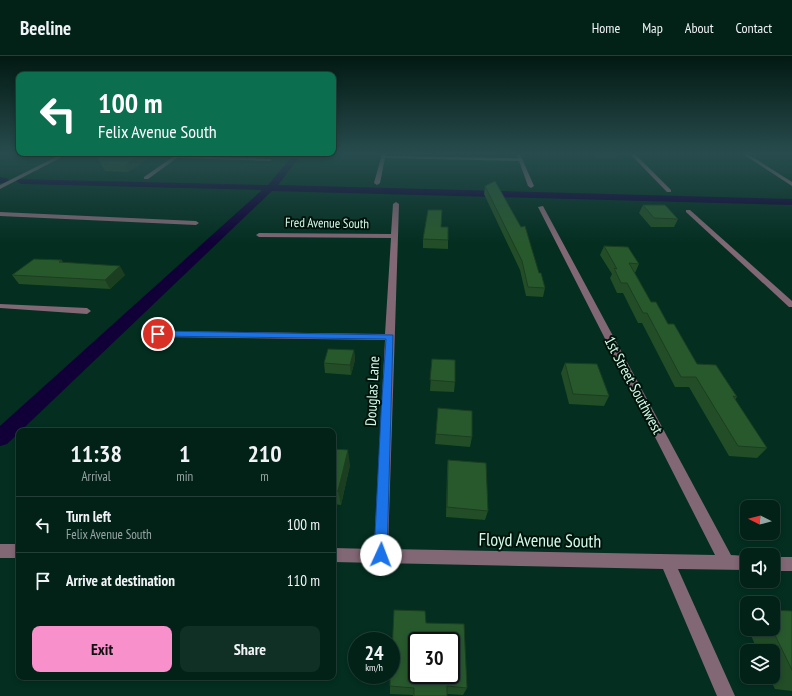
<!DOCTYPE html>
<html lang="en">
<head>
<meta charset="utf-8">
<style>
  :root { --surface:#022218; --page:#102f25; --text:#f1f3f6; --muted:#96a4a2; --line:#233f37; --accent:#f890cb }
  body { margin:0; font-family:"PT Sans Narrow",sans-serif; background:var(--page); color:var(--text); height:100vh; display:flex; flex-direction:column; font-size:15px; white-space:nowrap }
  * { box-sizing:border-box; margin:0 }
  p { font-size:13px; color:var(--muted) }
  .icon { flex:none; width:22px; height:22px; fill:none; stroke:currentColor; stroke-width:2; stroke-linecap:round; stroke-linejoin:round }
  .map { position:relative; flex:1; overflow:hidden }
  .details { position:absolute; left:16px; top:372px; width:320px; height:252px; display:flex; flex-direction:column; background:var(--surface); border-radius:8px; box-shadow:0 2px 6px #0003,0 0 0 1px var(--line) }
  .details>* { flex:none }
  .banner { position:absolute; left:16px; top:16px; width:320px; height:84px; border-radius:8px; box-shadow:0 2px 6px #0003,0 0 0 1px var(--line); background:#0b6e4f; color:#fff; overflow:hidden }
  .needle { width:26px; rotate:276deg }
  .tools { position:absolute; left:740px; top:444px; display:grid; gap:8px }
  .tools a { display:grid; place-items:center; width:40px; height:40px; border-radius:8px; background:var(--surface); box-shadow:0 2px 6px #0003,0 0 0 1px var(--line); font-size:20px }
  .speed { position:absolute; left:348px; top:576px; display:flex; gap:8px; font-size:20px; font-weight:700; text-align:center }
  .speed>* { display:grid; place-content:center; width:52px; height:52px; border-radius:50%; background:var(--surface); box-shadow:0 2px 6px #0003,0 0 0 1px var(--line); line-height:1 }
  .speed small { font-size:10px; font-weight:400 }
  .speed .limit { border:2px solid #111; border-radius:6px; background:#fff; color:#111 }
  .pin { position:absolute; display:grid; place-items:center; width:34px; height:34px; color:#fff; margin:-17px; border:2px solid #fff; border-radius:50%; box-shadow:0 1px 4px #0007 }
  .me { position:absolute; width:44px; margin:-22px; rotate:2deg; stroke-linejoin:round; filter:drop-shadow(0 0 3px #0008) }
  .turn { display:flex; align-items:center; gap:14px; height:84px; padding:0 16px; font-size:18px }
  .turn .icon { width:52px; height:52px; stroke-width:2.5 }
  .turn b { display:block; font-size:28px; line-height:34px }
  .eta { display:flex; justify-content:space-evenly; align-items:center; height:68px; text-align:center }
  .eta b { font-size:24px; font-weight:700; line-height:28px }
  .primary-button { display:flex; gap:8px; margin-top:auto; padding:8px 16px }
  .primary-button a { flex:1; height:46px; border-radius:8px; background:var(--accent); color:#111; font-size:16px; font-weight:700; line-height:46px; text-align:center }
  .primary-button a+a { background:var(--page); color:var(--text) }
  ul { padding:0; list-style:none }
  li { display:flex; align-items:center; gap:12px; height:56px; padding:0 16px; border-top:1px solid var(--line) }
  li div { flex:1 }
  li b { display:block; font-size:15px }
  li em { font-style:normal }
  header { display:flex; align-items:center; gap:24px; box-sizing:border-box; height:56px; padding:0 20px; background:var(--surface); border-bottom:1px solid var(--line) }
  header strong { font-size:19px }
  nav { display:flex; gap:22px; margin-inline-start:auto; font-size:14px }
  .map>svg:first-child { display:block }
</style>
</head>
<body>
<header>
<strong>Beeline</strong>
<nav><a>Home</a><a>Map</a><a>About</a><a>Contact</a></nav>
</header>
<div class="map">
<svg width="792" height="640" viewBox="0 0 792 640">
  <rect width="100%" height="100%" fill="#032e20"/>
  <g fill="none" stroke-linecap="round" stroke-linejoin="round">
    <g fill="#100037" fill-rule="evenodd">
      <path d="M 294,98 L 302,98 L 278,129 L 792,143 L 792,149 L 272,135 L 7,388 L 0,390 L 0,370 L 262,134 L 21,128 L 16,125 L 18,123 L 268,129 Z"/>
      <path d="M 0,121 L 7,122 L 9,124 L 7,126 L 0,127 Z"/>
    </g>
    <g fill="#826775" fill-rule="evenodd">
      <path d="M 62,98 L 68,98 L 0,133 L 0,129 Z"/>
      <path d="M 177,98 L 182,98 L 181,100 L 270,103 L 272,104 L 270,105 L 177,102 L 148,123 L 144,123 L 144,121 Z"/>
      <path d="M 382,98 L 386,98 L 386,100 L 518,102 L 517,99 L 520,98 L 534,130 L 531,132 L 528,130 L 519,105 L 385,102 L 380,127 L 377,129 L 374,127 Z"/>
      <path d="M 630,98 L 635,98 L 671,134 L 671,136 L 667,136 Z"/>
      <path d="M 743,98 L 748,98 L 792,126 L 792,130 Z"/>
      <path d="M 396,146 L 399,148 L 398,180 L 388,493 L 715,499 L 538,151 L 543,150 L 731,499 L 747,500 L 747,514 L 678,513 L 735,640 L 717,640 L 663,513 L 333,506 L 333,492 L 374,493 L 385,284 L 158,281 L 154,278 L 158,275 L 385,278 L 391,182 L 259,181 L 256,179 L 259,177 L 391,178 L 393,148 Z"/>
      <path d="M 686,154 L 690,154 L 792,245 L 792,251 L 789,251 L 686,156 Z"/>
      <path d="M 0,156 L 196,165 L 199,167 L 196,169 L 0,160 Z"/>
      <path d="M 0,248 L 87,252 L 91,255 L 87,258 L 0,252 Z"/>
      <rect x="0" y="488" width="19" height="14"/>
      <rect x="773" y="501" width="19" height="14"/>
    </g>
  </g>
  <g fill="#224d27">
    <path d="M 95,98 L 156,98 L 128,116 L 105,115 Z"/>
    <path d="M 593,98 L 617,98 L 616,103 L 596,102 Z"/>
    <path d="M 485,130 L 539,217 L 545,232 L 543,241 L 526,240 L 520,214 L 484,138 Z"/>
    <path d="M 643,149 L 678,163 L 674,171 L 651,171 L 639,157 Z"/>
    <path d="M 423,183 L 448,184 L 448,193 L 423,192 Z"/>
    <path d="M 604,190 L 639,208 L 635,217 L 651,246 L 668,268 L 697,308 L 737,341 L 735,344 L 767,392 L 757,402 L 729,400 L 689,331 L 675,331 L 642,267 L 638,267 L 623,237 L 617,237 L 610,222 L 612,218 L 600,199 Z"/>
    <path d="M 62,204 L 63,207 L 125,219 L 110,233 L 19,228 L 12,219 Z"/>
    <path d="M 354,294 L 355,304 L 351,319 L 325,317 L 324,307 Z"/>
    <path d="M 432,303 L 455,326 L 454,336 L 430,335 Z"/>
    <path d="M 565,307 L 609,340 L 604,350 L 569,348 L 561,317 Z"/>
    <path d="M 438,352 L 472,381 L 470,391 L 435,388 Z"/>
    <path d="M 333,393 L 350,409 L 341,449 L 333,448 Z"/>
    <path d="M 448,404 L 488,455 L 485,464 L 446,461 L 447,414 Z"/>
    <path d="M 792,555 L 792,635 L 775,633 L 769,621 L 773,621 L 773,595 L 758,595 L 748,573 L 773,573 Z"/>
    <path d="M 747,562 L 747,572 L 743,564 Z"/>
    <path d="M 426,567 L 467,632 L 463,639 L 447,638 L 447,640 L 413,640 L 413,639 L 390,638 L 390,630 Z"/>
  </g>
  <g fill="#1c3e20">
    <path d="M 143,98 L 156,98 L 128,116 L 125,109 Z"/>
    <path d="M 120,210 L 125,219 L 110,233 L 105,224 Z"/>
    <path d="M 354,294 L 355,304 L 351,319 L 350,309 Z"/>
    <path d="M 348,394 L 350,409 L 341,449 L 338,435 Z"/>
  </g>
  <g fill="#28592d" stroke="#1c3e20" fill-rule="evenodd">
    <path d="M 96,98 L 143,98 L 125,109 L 102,108 Z"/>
    <path d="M 495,125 L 521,171 L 525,170 L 539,217 L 541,217 L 545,232 L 528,231 L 522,205 L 485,130 Z"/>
    <path d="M 643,149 L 665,149 L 678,163 L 654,162 Z"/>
    <path d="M 428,154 L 442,154 L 441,171 L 448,171 L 448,184 L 423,183 Z"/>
    <path d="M 604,190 L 628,191 L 639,208 L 629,207 L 651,246 L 656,246 L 668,268 L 674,268 L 697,308 L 716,309 L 737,341 L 733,340 L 767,392 L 738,390 L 696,321 L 681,321 L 647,257 L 643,257 L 627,227 L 621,227 L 614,212 L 617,213 Z"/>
    <path d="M 34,203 L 62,204 L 59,206 L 120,210 L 105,224 L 12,219 Z"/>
    <path d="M 328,293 L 354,294 L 350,309 L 324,307 Z"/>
    <path d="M 432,303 L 455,304 L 455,326 L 430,324 Z"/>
    <path d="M 565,307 L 597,308 L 609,340 L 573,338 Z"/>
    <path d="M 438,352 L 472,355 L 472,381 L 436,378 Z"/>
    <path d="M 333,393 L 348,394 L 338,435 L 333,434 Z"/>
    <path d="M 448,404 L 486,407 L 488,455 L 447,451 Z"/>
    <path d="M 394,554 L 425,555 L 426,567 L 464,568 L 467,632 L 447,630 L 447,640 L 414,640 L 414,632 L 390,630 L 390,619 L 391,619 ZM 417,585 L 451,585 L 451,619 L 417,619 Z"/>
    <path d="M 773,554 L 792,555 L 792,614 L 772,573 L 773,573 Z"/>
  </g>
  <linearGradient id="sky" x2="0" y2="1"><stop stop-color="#021912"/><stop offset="0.52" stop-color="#284c4e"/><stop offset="1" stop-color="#284c4e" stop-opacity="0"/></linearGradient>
  <rect width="792" height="188" fill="url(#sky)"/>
  <path fill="#1a73e8" stroke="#114b97" d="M 158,275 L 393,279 L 387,499 L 385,504 L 381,506 L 376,504 L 374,499 L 381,357 L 386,283 L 155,280 L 155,276 Z"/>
  <g text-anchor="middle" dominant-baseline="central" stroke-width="4" stroke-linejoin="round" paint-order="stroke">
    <g font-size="13" fill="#d5fae9" stroke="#00140c">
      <text transform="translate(327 167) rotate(1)">Fred Avenue South</text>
    </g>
    <g font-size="15" fill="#d5fae9" stroke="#00140c">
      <text transform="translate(634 329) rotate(62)">1st Street Southwest</text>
      <text transform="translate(372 335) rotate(-87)">Douglas Lane</text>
    </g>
    <g font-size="18" fill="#d5fae9" stroke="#00140c">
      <text transform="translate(540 484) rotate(1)">Floyd Avenue South</text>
    </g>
  </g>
</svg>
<div class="tools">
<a><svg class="needle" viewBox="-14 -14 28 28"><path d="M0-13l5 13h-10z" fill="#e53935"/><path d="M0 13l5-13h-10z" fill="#96a4a2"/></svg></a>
<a><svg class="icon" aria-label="sound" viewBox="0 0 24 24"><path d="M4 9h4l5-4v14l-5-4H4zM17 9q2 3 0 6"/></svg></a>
<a><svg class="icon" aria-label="search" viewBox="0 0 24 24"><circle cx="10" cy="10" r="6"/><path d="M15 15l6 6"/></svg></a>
<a><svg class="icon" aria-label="layers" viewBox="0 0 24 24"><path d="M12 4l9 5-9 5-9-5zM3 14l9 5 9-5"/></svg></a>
</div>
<div class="speed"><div>24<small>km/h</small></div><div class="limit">30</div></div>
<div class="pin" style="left:158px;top:278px;background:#d93025"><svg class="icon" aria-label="arrive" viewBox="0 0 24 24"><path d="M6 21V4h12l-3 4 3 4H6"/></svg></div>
<svg class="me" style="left:381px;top:499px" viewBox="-20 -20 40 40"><circle r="19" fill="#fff"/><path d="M0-13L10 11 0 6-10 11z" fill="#1a73e8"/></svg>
<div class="banner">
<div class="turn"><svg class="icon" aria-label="left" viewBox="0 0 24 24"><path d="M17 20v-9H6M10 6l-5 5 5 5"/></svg><div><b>100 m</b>Felix Avenue South</div></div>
</div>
<section class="details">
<div class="eta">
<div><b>11:38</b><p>Arrival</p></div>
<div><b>1</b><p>min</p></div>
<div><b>210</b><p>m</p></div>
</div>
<ul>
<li><svg class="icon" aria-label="left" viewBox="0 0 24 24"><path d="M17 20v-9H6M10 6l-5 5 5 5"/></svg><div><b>Turn left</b><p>Felix Avenue South</p></div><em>100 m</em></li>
<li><svg class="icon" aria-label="arrive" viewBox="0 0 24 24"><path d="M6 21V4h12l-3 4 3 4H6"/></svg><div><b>Arrive at destination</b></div><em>110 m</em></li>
</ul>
<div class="primary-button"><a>Exit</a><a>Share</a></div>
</section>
</div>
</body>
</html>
